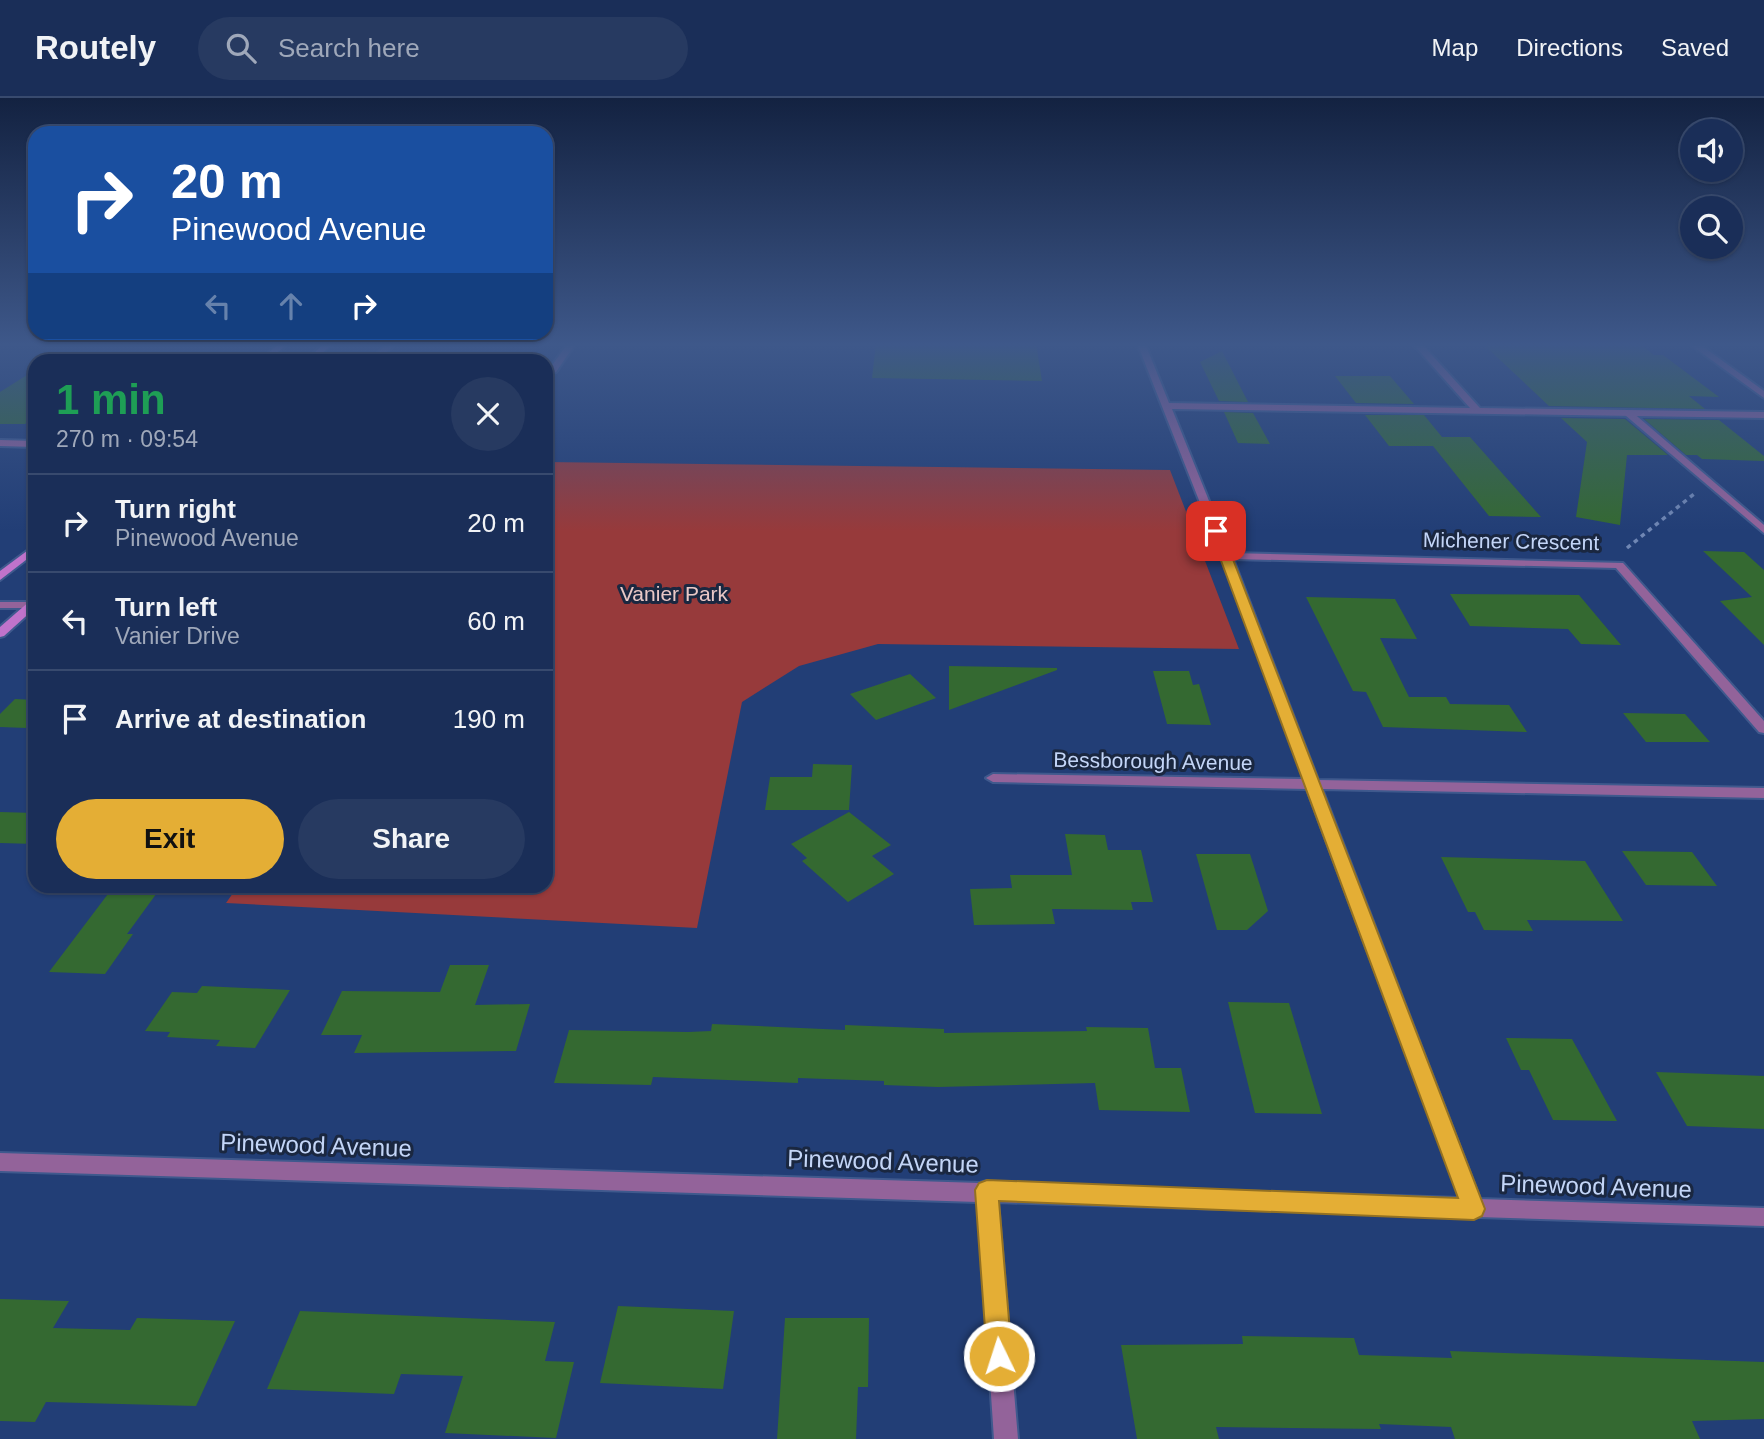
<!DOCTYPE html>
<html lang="en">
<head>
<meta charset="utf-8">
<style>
  :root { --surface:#1a2e58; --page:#273a61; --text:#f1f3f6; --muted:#9fa8ba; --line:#384a6e; --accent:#e4ae35 }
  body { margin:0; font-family:Helvetica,sans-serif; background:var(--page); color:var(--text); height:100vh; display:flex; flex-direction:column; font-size:26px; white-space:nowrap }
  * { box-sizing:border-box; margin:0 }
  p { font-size:23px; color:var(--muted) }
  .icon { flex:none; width:38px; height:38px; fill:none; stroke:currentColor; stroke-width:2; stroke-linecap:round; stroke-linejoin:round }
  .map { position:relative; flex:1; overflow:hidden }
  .drawer { position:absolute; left:28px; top:256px; width:525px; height:539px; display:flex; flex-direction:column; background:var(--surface); border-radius:21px; box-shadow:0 2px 5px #0004,0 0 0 2px var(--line) }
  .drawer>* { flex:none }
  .banner { position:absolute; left:28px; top:28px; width:525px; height:214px; border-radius:21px; box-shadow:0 2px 5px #0004,0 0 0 2px var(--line); background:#1a4fa0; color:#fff; overflow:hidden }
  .controls { position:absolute; left:1680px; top:21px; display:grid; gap:14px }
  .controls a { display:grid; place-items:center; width:63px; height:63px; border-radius:50%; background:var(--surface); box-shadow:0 2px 5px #0004,0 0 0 2px var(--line); font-size:35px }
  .pin { position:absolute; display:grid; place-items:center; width:60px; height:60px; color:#fff; margin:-30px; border-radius:14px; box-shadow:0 4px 10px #0006 }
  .me { position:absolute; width:77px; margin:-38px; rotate:356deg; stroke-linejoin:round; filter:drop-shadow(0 0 5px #0008) }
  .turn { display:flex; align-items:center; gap:24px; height:147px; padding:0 28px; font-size:32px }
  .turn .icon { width:91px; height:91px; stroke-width:2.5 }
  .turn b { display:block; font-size:49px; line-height:60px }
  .lanes { display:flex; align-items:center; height:66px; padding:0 28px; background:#0003; justify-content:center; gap:35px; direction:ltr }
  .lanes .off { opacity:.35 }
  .round { display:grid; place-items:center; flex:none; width:74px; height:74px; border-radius:37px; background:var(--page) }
  .summary { display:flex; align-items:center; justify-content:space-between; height:119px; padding:0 28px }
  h1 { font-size:42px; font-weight:600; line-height:52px; color:#1e9e55 }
  .button { display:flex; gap:14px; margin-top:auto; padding:14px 28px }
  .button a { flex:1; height:80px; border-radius:42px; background:var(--accent); color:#111; font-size:28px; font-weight:600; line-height:80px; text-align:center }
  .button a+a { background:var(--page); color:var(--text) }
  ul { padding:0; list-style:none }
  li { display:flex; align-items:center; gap:21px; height:98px; padding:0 28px; border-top:2px solid var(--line) }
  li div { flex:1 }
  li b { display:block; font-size:26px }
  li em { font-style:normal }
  header { display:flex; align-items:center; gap:42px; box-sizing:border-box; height:98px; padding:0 35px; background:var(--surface); border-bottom:2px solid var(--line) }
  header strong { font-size:33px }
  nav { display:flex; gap:38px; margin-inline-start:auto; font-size:24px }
  .search { width:490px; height:63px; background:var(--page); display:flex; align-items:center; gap:18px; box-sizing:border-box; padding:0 24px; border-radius:38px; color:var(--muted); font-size:26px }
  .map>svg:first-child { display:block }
</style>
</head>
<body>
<header>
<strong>Routely</strong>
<div class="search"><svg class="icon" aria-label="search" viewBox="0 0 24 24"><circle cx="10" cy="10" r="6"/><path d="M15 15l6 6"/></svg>Search here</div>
<nav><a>Map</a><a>Directions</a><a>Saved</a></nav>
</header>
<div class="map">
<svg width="1764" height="1341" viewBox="0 0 1764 1341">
  <rect width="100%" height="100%" fill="#223e76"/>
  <path fill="#973a3b" d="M 546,364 L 1170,372 L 1239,551 L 878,546 L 799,568 L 742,604 L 697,830 L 226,805 L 238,788 L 546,788 Z"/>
  <g fill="#346931">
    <path d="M 876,245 L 1036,245 L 1042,283 L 872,280 Z"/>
    <path d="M 1482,245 L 1639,245 L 1654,257 L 1663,257 L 1719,299 L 1689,298 L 1705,311 L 1549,308 Z"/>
    <path d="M 1222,253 L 1248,304 L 1219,303 L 1200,264 Z"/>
    <path d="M 35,272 L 35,319 L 25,326 L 0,326 L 0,294 Z"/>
    <path d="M 1335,278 L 1390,278 L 1414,306 L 1356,305 Z"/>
    <path d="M 1224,314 L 1253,315 L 1270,346 L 1238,345 Z"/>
    <path d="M 1365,317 L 1424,317 L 1442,339 L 1470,339 L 1541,419 L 1489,418 L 1433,348 L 1389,348 Z"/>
    <path d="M 1561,320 L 1625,321 L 1668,357 L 1627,357 L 1620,427 L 1576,419 L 1587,344 Z"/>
    <path d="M 1644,321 L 1719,322 L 1764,358 L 1764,363 L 1702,361 L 1697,357 L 1686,357 Z"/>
    <path d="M 1703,453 L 1744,454 L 1764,472 L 1764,547 L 1720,503 L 1752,499 Z"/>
    <path d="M 1450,496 L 1579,497 L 1621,547 L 1581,546 L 1568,531 L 1470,528 Z"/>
    <path d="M 1306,499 L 1395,501 L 1417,541 L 1380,540 L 1409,599 L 1446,599 L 1450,606 L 1509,607 L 1527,634 L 1383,629 L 1366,594 L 1353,593 Z"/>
    <path d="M 949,568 L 1057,570 L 1057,572 L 949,612 Z"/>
    <path d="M 1153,573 L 1189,573 L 1193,587 L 1199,586 L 1211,627 L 1167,626 Z"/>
    <path d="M 910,576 L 936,600 L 876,622 L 850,596 Z"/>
    <path d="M 15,601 L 35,602 L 35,621 L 27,630 L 0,629 L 0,616 Z"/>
    <path d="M 1623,615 L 1685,616 L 1710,644 L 1646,644 Z"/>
    <path d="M 813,666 L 852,667 L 849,712 L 765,712 L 770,679 L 812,679 Z"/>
    <path d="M 0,714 L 35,715 L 35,746 L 0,745 Z"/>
    <path d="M 849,714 L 891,747 L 872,758 L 894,776 L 848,804 L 802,763 L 807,760 L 791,746 Z"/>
    <path d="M 1065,736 L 1105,737 L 1108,752 L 1141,752 L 1153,804 L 1131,804 L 1133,812 L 1052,811 L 1055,826 L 974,827 L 970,791 L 1012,790 L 1010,777 L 1072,777 Z"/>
    <path d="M 1622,753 L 1692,754 L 1717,788 L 1646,787 Z"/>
    <path d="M 1196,756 L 1250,756 L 1268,813 L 1247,832 L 1217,832 Z"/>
    <path d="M 1441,759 L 1585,763 L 1623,823 L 1527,822 L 1533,833 L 1484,832 L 1475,814 L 1468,814 Z"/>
    <path d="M 114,788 L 162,788 L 127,836 L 133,836 L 105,876 L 49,874 Z"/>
    <path d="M 450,867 L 489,867 L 475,907 L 530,906 L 516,953 L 354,955 L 362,937 L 321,937 L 342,893 L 440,894 Z"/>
    <path d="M 202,888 L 290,892 L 255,950 L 216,948 L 220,942 L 167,939 L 170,934 L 145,933 L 172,894 L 197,895 Z"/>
    <path d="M 1228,904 L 1289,905 L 1322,1016 L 1255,1015 Z"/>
    <path d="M 712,926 L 845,932 L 845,927 L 944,931 L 944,935 L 1087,933 L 1086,929 L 1148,930 L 1155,970 L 1181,970 L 1190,1014 L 1099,1012 L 1095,985 L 938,989 L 884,987 L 884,983 L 798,980 L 798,985 L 653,979 L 651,987 L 554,985 L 569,932 L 688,934 L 711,933 Z"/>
    <path d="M 1506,940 L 1572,941 L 1617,1023 L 1553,1022 L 1529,972 L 1521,972 Z"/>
    <path d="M 1656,974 L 1764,978 L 1764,1031 L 1687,1028 Z"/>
    <path d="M 0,1201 L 69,1203 L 53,1230 L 130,1232 L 137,1220 L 235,1223 L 196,1308 L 46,1304 L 35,1324 L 0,1323 Z"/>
    <path d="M 618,1208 L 734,1213 L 723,1291 L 600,1285 Z"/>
    <path d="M 300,1213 L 555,1224 L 545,1263 L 574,1264 L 556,1340 L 445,1335 L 463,1278 L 401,1276 L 394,1296 L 267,1291 Z"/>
    <path d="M 785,1220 L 869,1220 L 868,1289 L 858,1289 L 856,1341 L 777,1341 Z"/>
    <path d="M 1242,1238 L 1354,1240 L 1359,1257 L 1452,1260 L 1450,1253 L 1764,1264 L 1764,1321 L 1692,1323 L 1700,1341 L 1455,1341 L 1451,1329 L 1379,1326 L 1381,1331 L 1216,1329 L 1219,1341 L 1137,1341 L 1121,1247 L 1243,1246 Z"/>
  </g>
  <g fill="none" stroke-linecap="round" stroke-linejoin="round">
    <g stroke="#3f598d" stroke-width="4">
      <g id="lane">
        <path d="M 387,245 L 396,245 L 379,262 L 371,262 Z"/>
        <path d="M 568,245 L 576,245 L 556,274 L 546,277 L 546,272 L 550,270 Z"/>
        <path d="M 1625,313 L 1631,313 L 1764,427 L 1764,435 L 1625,317 Z"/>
      </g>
    </g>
    <g stroke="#3f598d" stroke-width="4">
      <g id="street">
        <path d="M 1137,245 L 1145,245 L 1169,305 L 1470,310 L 1412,245 L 1421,245 L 1480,310 L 1764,314 L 1764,320 L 1172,311 L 1230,455 L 1623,465 L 1764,623 L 1764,635 L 1759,634 L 1616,470 L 1233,461 L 1318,682 L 1764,690 L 1764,700 L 1322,691 L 1480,1101 L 1764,1110 L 1764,1128 L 998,1104 L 1018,1341 L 994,1341 L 978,1104 L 0,1073 L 0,1055 L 980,1085 L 987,1083 L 994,1086 L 1460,1100 L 1307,691 L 993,684 L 986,680 L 993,676 L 1304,681 L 1221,458 Z"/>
        <path d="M 1688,245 L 1698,245 L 1764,293 L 1764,300 Z"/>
        <path d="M 0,342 L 35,343 L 35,349 L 0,348 Z"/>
        <rect x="0" y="504" width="35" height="6"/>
      </g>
    </g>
    <g stroke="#3f598d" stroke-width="4">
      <g id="secondary">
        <path d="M 280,245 L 289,245 L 268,262 L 260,262 Z"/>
        <path d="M 325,245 L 334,245 L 314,262 L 306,262 Z"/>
        <path d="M 35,447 L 35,455 L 0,482 L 0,473 Z"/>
        <path d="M 35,501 L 35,510 L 4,538 L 0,539 L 0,529 L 31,502 Z"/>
      </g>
    </g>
    <path stroke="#7087b4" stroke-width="3.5" stroke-dasharray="4.5 4.5" stroke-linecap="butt" d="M 1627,450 L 1694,396"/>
    <use href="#lane" fill="#93639a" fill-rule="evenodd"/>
    <use href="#street" fill="#93639a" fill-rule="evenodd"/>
    <use href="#secondary" fill="#c073cb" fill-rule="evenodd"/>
  </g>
  <linearGradient id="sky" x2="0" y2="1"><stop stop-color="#132241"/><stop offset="0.57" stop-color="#3e588a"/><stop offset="1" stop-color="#3e588a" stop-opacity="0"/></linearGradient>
  <rect width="1764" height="433" fill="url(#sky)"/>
  <path fill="#e4ae35" stroke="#947122" stroke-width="2" d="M 1216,429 L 1222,433 L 1485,1111 L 1482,1118 L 1474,1122 L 999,1103 L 1012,1258 L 1009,1267 L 999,1271 L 990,1267 L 987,1258 L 975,1092 L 979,1085 L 987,1082 L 1458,1100 L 1210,433 Z"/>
  <g text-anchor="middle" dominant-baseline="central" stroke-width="6" stroke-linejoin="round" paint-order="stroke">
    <g font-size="21" fill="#c3d5f7" stroke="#1a2740">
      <text transform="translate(1511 443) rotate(1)">Michener Crescent</text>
      <text transform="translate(1153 663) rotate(1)">Bessborough Avenue</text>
    </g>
    <g font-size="21" fill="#eac8c6" stroke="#1a2740">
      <text x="674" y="495">Vanier Park</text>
    </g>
    <g font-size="24" fill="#c3d5f7" stroke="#1a2740">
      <text transform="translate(316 1047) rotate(2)">Pinewood Avenue</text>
      <text transform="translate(883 1063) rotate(2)">Pinewood Avenue</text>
      <text transform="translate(1596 1088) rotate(2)">Pinewood Avenue</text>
    </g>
  </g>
</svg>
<div class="controls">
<a><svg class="icon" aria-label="sound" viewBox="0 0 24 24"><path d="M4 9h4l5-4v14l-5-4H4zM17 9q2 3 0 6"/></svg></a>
<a><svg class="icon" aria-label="search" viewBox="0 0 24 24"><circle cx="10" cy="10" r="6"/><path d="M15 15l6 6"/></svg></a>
</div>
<div class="pin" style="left:1216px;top:433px;background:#d93025"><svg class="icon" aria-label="arrive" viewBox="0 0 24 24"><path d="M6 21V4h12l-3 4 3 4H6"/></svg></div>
<svg class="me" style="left:999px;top:1258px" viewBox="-20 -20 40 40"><circle r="17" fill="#e4ae35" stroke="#fff" stroke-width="3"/><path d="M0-11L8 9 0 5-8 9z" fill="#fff"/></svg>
<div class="banner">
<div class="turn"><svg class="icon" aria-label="right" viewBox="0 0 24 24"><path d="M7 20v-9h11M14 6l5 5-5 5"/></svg><div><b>20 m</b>Pinewood Avenue</div></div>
<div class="lanes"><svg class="icon off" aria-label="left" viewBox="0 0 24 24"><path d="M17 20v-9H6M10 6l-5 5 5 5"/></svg><svg class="icon off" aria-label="ahead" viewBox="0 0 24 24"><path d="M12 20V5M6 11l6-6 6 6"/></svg><svg class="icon" aria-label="right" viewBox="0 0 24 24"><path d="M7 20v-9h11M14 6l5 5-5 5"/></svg></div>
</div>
<section class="drawer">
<div class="summary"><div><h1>1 min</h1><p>270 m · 09:54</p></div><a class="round"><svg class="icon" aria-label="close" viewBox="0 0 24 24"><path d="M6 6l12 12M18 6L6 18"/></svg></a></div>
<ul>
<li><svg class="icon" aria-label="right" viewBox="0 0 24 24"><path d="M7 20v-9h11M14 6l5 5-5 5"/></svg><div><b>Turn right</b><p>Pinewood Avenue</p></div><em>20 m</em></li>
<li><svg class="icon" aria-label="left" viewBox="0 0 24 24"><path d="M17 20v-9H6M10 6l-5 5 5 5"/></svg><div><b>Turn left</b><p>Vanier Drive</p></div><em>60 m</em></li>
<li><svg class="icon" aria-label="arrive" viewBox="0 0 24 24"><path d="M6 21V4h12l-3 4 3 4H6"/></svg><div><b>Arrive at destination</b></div><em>190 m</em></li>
</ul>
<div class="button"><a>Exit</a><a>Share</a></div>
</section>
</div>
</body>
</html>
